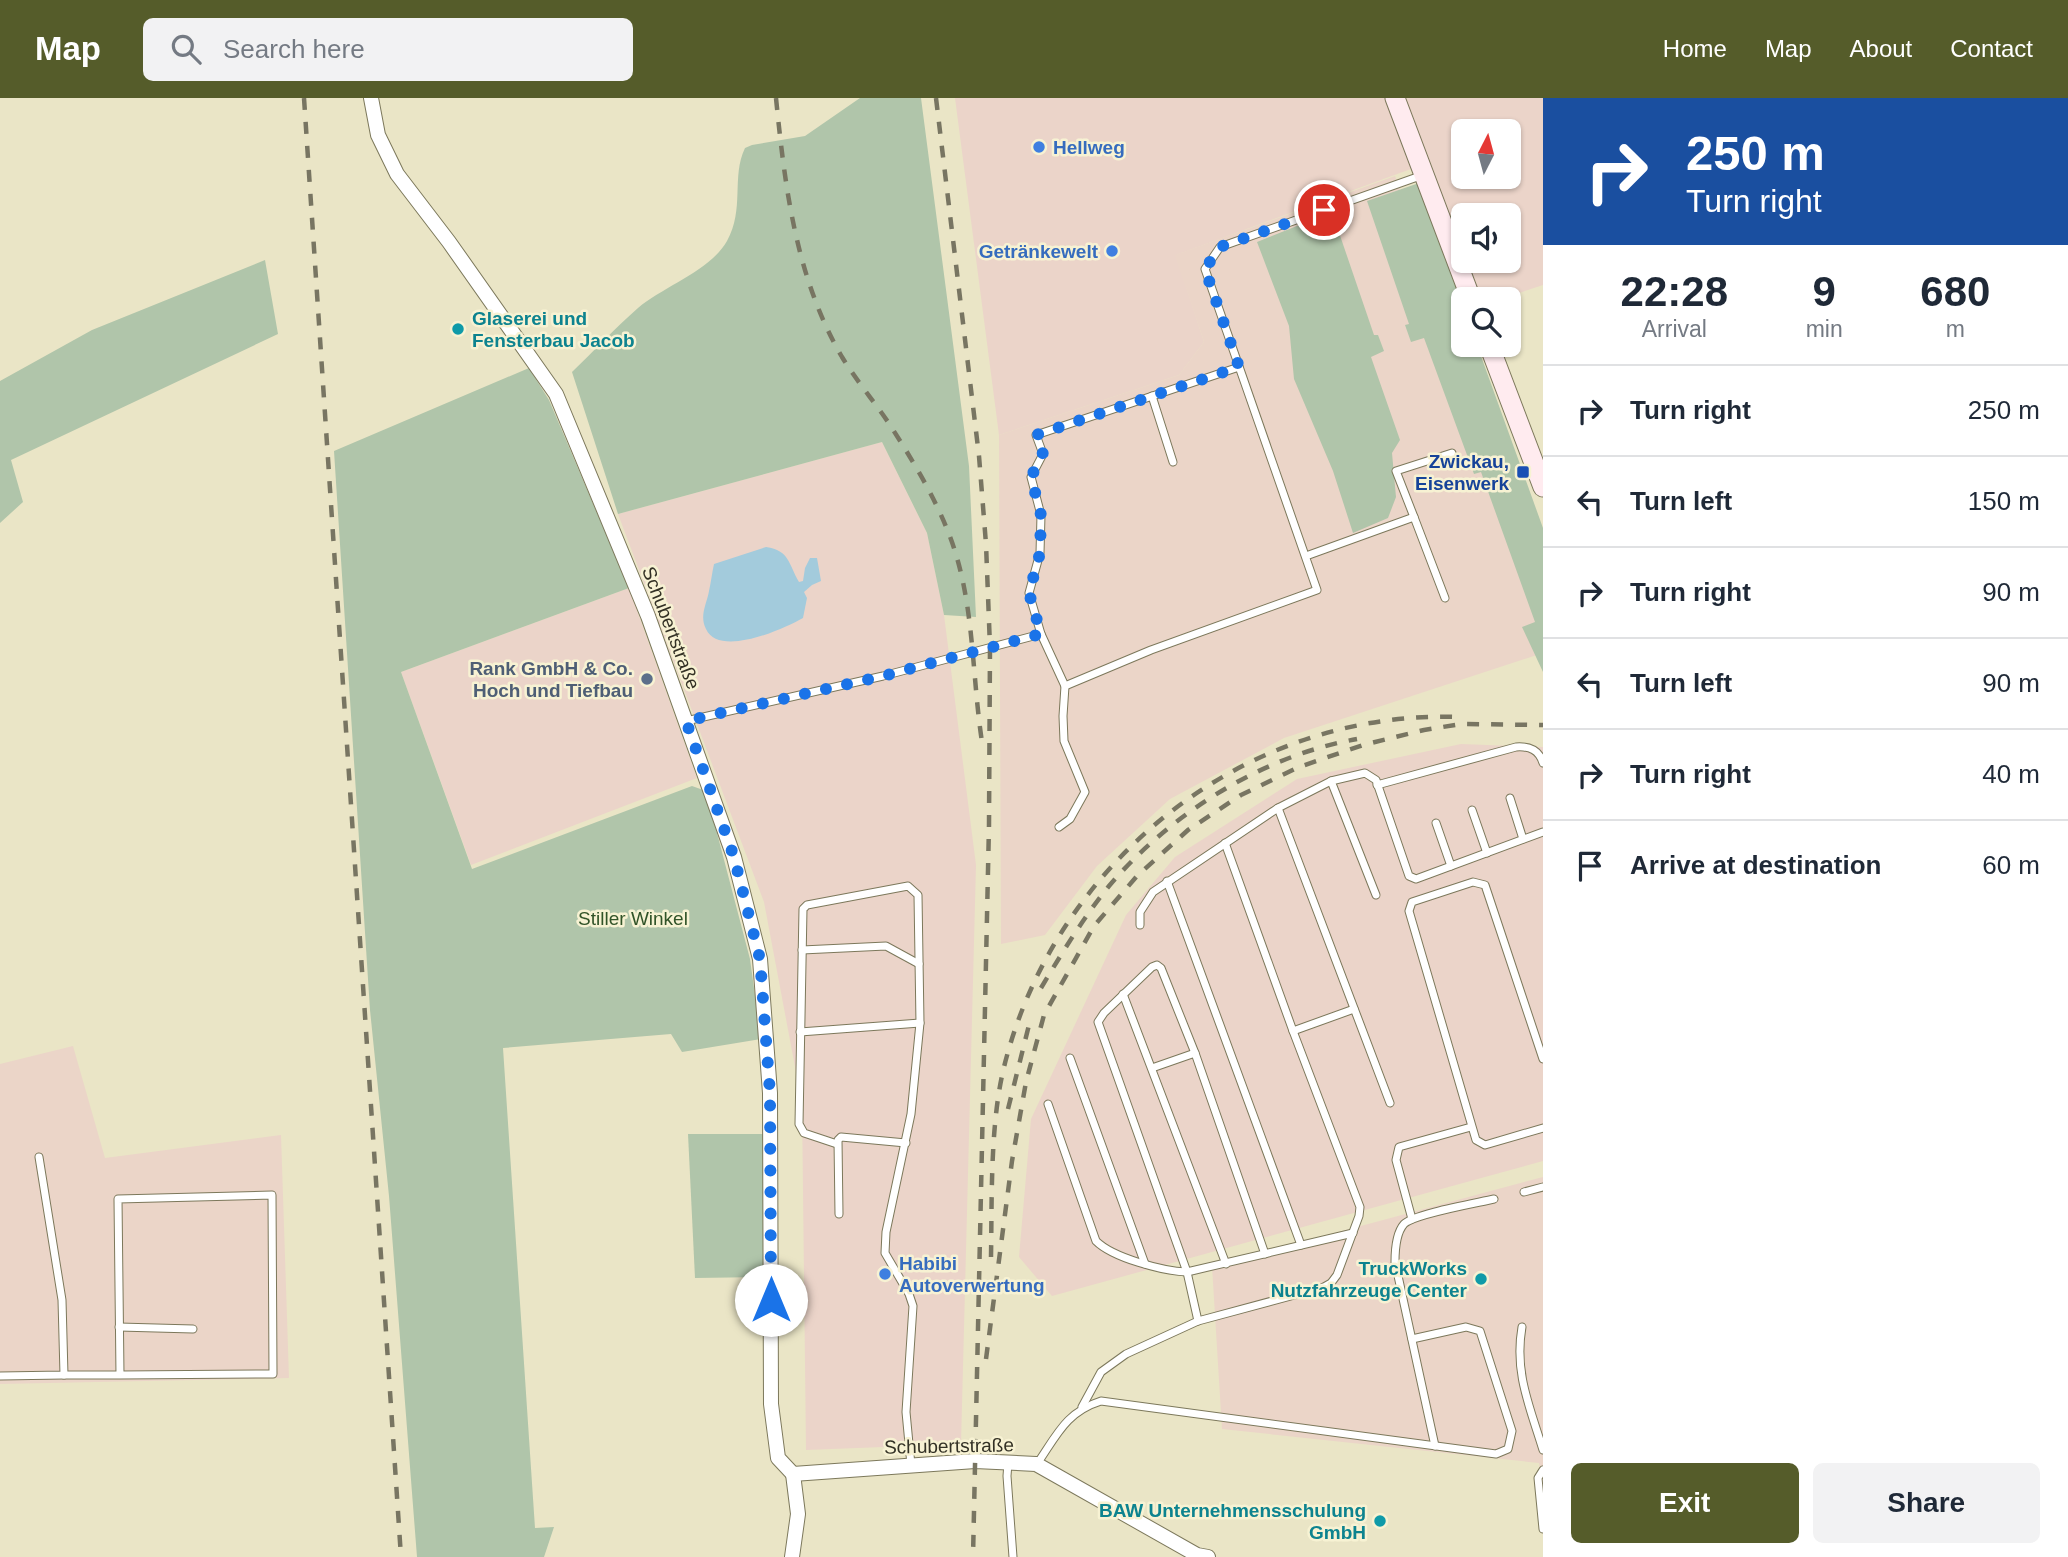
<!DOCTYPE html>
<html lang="en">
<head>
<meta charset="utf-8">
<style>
  :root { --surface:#fff; --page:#f2f2f3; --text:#1f2937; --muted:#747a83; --line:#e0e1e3; --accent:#555c2a }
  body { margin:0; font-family:Arial,sans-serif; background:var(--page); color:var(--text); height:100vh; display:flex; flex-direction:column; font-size:26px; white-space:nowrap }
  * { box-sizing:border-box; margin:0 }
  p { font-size:23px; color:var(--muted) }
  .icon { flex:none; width:38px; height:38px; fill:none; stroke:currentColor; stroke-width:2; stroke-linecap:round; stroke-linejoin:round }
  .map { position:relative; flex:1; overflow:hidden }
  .side { display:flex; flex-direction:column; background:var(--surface); width:525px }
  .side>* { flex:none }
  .top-card { background:#1a4fa0; color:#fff; overflow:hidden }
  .needle { width:46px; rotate:6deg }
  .controls { position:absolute; left:1451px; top:21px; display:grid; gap:14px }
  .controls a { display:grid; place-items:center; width:70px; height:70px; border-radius:10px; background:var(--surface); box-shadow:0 2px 5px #0004; font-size:35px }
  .pin { position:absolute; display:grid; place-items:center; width:60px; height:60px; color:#fff; margin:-30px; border:4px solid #fff; border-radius:50%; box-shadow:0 2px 7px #0007 }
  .me { position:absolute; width:77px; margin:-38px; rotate:0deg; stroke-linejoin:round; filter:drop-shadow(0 0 5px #0008) }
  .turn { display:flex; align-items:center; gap:24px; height:147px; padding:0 28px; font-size:32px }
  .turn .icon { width:91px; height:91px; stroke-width:2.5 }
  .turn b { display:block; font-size:49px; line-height:60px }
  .eta { display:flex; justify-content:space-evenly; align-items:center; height:119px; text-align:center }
  .eta b { font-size:42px; font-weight:800; line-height:49px }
  .button { display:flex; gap:14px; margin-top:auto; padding:14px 28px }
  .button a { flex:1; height:80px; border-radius:10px; background:var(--accent); color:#fff; font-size:28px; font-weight:800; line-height:80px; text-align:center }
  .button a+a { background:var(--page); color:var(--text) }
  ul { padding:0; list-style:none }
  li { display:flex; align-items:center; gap:21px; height:91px; padding:0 28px; border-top:2px solid var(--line) }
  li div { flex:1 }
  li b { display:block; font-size:26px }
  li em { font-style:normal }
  header { display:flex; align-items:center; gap:42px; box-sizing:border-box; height:98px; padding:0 35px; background:var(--accent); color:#fff }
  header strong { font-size:33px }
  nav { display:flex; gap:38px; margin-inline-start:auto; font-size:24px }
  .search { width:490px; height:63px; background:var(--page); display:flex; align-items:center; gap:18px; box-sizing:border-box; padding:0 24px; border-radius:10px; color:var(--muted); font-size:26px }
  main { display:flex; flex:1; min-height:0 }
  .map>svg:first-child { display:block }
</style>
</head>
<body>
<header>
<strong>Map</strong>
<div class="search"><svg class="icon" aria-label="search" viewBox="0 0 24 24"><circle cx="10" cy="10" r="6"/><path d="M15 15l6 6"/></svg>Search here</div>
<nav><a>Home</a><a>Map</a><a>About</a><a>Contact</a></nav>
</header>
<main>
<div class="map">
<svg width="1543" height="1459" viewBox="0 0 1543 1459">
  <rect width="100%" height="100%" fill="#eae5c6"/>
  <g fill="#ebd4c9" fill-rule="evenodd">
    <path d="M 955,0 L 1543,0 L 1543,187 L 1501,201 L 1463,201 L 1463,208 L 1411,71 L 1176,157 L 1204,244 L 1179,277 L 999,337 ZM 1463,33 L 1508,33 L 1508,79 L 1463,79 ZM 1463,117 L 1508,117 L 1508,163 L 1463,163 Z"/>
    <path d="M 882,344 L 927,435 L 944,517 L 976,767 L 961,1346 L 806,1352 L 802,1006 L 764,804 L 618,416 Z"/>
    <path d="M 629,490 L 697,680 L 471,767 L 401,574 Z"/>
    <path d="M 1461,646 L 1543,649 L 1543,1063 L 1052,1198 L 1019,1159 L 1031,1021 L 1126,817 L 1175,759 L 1297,681 Z"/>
  </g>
  <g fill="#ebd5c8">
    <path d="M 1395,78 L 1543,491 L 1543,555 L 1284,640 L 1170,701 L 1097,768 L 1045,837 L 1001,846 L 999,337 L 1179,277 L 1204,244 L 1175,157 Z"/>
    <path d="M 73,948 L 105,1060 L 281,1037 L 289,1280 L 0,1286 L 0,966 Z"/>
    <path d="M 1543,1079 L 1543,1393 L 1539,1365 L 1222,1331 L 1212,1168 Z"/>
  </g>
  <g fill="#b0c5aa">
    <path d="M 860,0 L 921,0 L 969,368 L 976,519 L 944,517 L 927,435 L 882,344 L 618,416 L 572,274 C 594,253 615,230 638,210 C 664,188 710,173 727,143 C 745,111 731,79 745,50 L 752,47 L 805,38 Z"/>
    <path d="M 1419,85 L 1463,207 L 1463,247 L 1477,247 L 1543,430 L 1543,574 L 1522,529 L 1535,524 L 1481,374 L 1474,376 L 1424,240 L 1411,244 L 1405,227 L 1409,226 L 1367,103 Z"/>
    <path d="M 1332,114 L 1374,237 L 1378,237 L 1384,253 L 1371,259 L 1400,342 L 1392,355 L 1396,399 L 1388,420 L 1353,435 L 1333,373 L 1294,281 L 1289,228 L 1257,144 Z"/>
    <path d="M 265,162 L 278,236 L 11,362 L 23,404 L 0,425 L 0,283 L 92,232 Z"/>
    <path d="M 529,270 L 549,302 L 629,490 L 401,574 L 472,771 L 692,688 L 706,693 L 750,861 L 761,941 L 682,954 L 671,936 L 503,950 L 535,1430 L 554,1429 L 544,1459 L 417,1459 L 389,1098 L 370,912 L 334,353 Z"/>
    <path d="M 688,1036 L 766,1036 L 767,1179 L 695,1180 Z"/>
  </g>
  <path fill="#a3cbdc" d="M 766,449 C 790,453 788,465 799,484 L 803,483 L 805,470 L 810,460 L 817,460 L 821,483 L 812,487 L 804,494 L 807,500 L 803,520 C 784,531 719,560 706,531 C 699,518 707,505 709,493 C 711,484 712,475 714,466 Z"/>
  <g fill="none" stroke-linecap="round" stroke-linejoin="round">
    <g stroke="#7c785b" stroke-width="9">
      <g id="lane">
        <path d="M 1152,298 L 1173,364"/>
        <path d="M 1414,419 L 1445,500"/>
        <path d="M 1306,458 L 1414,419 L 1396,373 L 1452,355"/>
        <path d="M 1041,536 L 1065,588 L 1151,552 L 1317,492 L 1205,171 L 1220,149 L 1423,77"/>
        <path d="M 686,623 L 883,578 L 1041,536 L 1029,495 L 1040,455 L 1041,417 L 1031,379 L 1043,356 L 1036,337 L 1239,269"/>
        <path d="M 1331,683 L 1376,797"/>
        <path d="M 1377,687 L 1516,649 C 1530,648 1539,652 1543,665"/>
        <path d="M 1510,700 L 1523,741"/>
        <path d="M 1278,710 L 1390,1005"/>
        <path d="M 1472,712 L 1487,755"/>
        <path d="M 1436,725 L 1451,768"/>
        <path d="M 1059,729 L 1070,721 L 1085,694 L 1064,643 L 1063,618 L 1065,588"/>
        <path d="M 1167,783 L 1301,1147"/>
        <path d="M 1140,827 L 1140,814 L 1153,794 L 1278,710 L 1331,683 L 1365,675 L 1376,682 L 1409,778 L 1416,781 L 1543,734"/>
        <path d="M 802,852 L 886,848 L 919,866"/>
        <path d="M 1123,896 L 1226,1166"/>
        <path d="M 1293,933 L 1354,911"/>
        <path d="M 800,934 L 920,925"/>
        <path d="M 1070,960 L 1145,1166"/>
        <path d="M 1543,961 L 1485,787 L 1473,784 L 1412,804 L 1409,813 L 1476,1042 L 1485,1047 L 1543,1030"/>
        <path d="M 1152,970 L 1195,955"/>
        <path d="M 1048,1006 L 1096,1143 C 1113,1160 1163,1173 1187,1174 L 1353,1135"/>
        <path d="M 837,1046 L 804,1035 L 799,1026 L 803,811 L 807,807 L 908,788 L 918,797 L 920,925 L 911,1016 L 886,1134 L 885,1155 L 909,1196 L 913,1208 L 906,1314 L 911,1367"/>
        <path d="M 1524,1094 L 1543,1089"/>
        <path d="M 839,1116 L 838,1042 L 841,1039 L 906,1045"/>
        <path d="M 1412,1121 L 1396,1062 L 1399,1049 L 1471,1029"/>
        <path d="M 1198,1223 L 1187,1174 L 1098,924 L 1104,915 L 1152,869 L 1157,867 L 1161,870 L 1195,955 L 1265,1156"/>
        <path d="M 119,1229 L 193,1231"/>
        <path d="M 1522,1229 C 1514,1275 1530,1309 1543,1352"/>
        <path d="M 64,1277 L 120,1277 L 118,1101 L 272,1097 L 273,1276 L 120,1277"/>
        <path d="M 0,1278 L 64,1277 L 62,1202 L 39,1059"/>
        <path d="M 1082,1309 L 1101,1274 L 1126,1256 L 1198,1223 L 1324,1189 L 1331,1185 L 1337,1177 L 1359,1118 L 1360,1109 L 1293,933 L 1225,745"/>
        <path d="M 1435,1348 L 1395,1164 C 1395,1153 1396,1135 1404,1126 C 1413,1116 1477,1105 1494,1101"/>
        <path d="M 1008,1365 L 1007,1378 L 1013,1459"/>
        <path d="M 1037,1366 C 1057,1337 1066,1314 1101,1303 L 1496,1356 L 1508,1351 L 1512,1333 L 1480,1233 L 1466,1229 L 1412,1241"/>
        <path d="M 1543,1372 L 1538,1380 L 1543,1431"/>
      </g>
    </g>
    <g stroke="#7c785b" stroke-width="16">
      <g id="street">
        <path d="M 371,0 L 378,37 L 397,76 L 449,144 L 556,296 L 648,518 L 734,759 L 760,861 L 770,995 L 771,1306 L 778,1360 L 793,1376"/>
        <path d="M 792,1459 L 798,1416 L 793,1376 L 975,1363 L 1036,1366 L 1197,1457 L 1208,1459"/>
      </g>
    </g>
    <g stroke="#7c785b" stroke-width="21">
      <g id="secondary">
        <path d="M 1395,0 L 1471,201"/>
        <path d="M 1489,247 L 1543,389"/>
      </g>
    </g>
    <use href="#lane" stroke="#fff" stroke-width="7"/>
    <use href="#street" stroke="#fff" stroke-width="14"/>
    <use href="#secondary" stroke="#ffebef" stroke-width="19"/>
    <g stroke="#787562" stroke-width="4.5" stroke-dasharray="12 12" stroke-linecap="butt">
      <path d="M 304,0 L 401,1459"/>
      <path d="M 776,0 C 785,90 796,180 842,259 C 856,282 873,302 888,324 C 910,358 932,394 947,431 C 975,499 971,572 982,644"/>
      <path d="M 936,0 L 979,358 L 986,446 L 990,549 L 989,727 L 973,1459"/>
      <path d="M 1041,890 C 1062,855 1083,820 1109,788 C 1171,715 1262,658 1357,641"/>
      <path d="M 1008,1011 L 1030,923"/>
      <path d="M 991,1159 C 992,1100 990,1026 1004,969 C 1055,763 1246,611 1460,619"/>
      <path d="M 986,1261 L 1012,1063 L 1026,984 L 1044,917 L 1094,828 L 1137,778 L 1188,732 L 1241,697 L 1299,669 L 1363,647 L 1424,632 L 1461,626 L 1543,627"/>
    </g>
  </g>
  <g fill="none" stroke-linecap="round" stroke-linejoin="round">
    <path stroke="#1a73e8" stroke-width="12" stroke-dasharray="0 21.6" d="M 771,1202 L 770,995 L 760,861 L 734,759 L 686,623 L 883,578 L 1041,536 L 1029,495 L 1040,455 L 1041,417 L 1031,379 L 1043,356 L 1036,337 L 1239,269 L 1205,171 L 1220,149 L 1324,112"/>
  </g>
  <g fill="#3f7fe0" stroke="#f7f2d3" stroke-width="2.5">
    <circle cx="1039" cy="49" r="7"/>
    <circle cx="1112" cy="153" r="7"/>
    <circle cx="885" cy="1176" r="7"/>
  </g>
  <g fill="#0f9aa8" stroke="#f7f2d3" stroke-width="2.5">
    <circle cx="458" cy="231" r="7"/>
    <circle cx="1481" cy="1181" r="7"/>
    <circle cx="1380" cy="1423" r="7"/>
  </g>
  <rect fill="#1a4fb4" stroke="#f7f2d3" stroke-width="2.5" x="1516" y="367" width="14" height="14" rx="3.5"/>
  <circle fill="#5c6f8a" stroke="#f7f2d3" stroke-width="2.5" cx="647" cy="581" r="7"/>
  <g text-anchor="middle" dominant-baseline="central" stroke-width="5" stroke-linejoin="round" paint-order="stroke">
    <g font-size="19" font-weight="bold" fill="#366cbe" stroke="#f7f2d3" text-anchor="start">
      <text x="1053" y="49">Hellweg</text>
      <text x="1098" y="153" text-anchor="end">Getränkewelt</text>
      <text x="899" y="1165">Habibi<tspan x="899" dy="22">Autoverwertung</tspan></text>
    </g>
    <g font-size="19" font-weight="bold" fill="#0d838f" stroke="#f7f2d3" text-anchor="end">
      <text x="472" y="220" text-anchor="start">Glaserei und<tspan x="472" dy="22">Fensterbau Jacob</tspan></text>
      <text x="1467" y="1170">TruckWorks<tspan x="1467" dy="22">Nutzfahrzeuge Center</tspan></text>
      <text x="1366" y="1412">BAW Unternehmensschulung<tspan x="1366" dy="22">GmbH</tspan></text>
    </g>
    <g font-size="19" font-weight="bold" fill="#164399" stroke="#f7f2d3" text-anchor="end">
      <text x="1509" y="363">Zwickau,<tspan x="1509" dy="22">Eisenwerk</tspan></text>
    </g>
    <g font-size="19" fill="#333125" stroke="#f7f2d3">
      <text transform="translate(671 530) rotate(69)">Schubertstraße</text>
      <text transform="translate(949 1348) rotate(-1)">Schubertstraße</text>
    </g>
    <g font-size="19" font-weight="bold" fill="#4e5e75" stroke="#f7f2d3" text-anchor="end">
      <text x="633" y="570">Rank GmbH &amp; Co.<tspan x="633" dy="22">Hoch und Tiefbau</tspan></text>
    </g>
    <g font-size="19" fill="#315328" stroke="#f7f2d3">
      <text x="633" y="820">Stiller Winkel</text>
    </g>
  </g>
</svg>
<div class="controls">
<a><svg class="needle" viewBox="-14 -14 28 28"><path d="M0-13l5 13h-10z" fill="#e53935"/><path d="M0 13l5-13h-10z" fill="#747a83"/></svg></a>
<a><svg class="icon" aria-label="sound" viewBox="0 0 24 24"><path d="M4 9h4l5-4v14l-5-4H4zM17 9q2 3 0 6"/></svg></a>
<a><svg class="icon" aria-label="search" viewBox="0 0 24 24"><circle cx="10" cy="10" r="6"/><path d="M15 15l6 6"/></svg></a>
</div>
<div class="pin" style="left:1324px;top:112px;background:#d93025"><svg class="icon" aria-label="arrive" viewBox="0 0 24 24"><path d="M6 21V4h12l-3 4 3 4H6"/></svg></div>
<svg class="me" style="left:771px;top:1202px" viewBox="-20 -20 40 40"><circle r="19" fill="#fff"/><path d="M0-13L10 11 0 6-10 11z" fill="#1a73e8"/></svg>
</div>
<section class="side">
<div class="top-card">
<div class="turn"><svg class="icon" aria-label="right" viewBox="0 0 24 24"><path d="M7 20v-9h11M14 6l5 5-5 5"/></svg><div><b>250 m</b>Turn right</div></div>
</div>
<div class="eta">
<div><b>22:28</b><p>Arrival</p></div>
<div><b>9</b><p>min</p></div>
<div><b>680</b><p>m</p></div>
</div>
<ul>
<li><svg class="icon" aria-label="right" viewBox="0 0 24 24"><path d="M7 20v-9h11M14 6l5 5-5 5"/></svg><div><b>Turn right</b></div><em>250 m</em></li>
<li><svg class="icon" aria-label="left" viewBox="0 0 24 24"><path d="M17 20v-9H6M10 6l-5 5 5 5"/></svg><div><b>Turn left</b></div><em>150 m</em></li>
<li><svg class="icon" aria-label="right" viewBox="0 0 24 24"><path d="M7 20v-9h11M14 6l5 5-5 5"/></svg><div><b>Turn right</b></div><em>90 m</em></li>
<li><svg class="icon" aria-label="left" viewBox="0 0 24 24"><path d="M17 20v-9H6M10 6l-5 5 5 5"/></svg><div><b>Turn left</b></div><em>90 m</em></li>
<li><svg class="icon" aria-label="right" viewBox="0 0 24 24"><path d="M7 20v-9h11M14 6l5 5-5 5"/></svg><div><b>Turn right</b></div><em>40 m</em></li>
<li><svg class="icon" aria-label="arrive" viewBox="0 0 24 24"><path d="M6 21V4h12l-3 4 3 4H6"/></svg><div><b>Arrive at destination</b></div><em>60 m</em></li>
</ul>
<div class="button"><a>Exit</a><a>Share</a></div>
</section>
</main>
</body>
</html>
